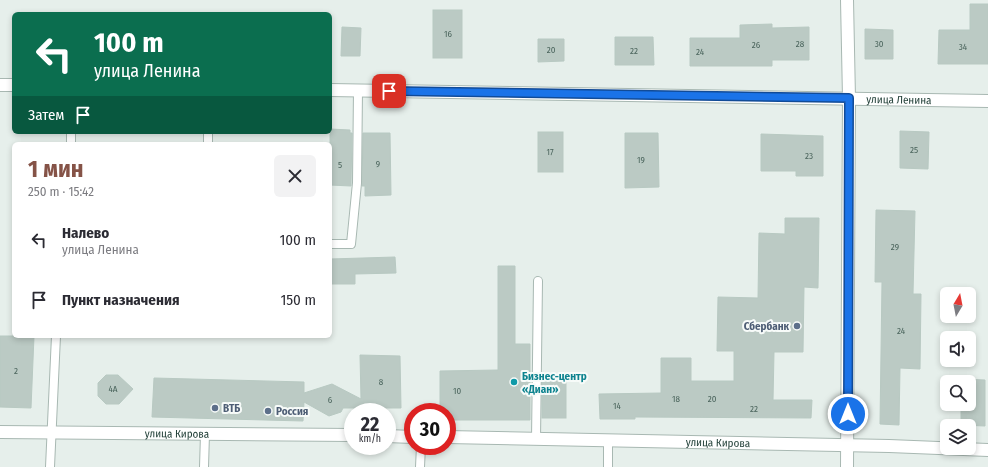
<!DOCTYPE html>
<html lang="ru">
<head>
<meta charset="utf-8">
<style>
  :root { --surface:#fff; --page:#f2f2f3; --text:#2b2b33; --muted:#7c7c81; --accent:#855347 }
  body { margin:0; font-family:"Fira Sans Condensed",sans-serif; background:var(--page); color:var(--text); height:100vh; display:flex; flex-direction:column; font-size:15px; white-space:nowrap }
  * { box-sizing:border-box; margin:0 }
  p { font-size:13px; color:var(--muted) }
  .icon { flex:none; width:22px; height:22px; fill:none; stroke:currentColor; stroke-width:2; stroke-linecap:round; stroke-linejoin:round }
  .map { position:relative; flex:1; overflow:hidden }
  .drawer { position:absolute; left:12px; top:142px; width:320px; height:196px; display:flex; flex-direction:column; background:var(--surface); border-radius:6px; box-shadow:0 2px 6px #0003 }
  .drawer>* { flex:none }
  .guide { position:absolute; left:12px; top:12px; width:320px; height:122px; border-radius:6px; box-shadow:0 2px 6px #0003; background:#0b6e4f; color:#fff; overflow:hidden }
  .needle { width:26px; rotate:10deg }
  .fabs { position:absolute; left:940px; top:287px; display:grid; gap:8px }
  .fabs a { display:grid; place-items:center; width:36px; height:36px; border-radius:6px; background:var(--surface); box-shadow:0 2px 6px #0003; font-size:20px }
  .speed { position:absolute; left:344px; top:403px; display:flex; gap:8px; font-size:20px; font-weight:700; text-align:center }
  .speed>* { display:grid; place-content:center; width:52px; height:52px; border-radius:50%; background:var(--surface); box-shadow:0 2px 6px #0003; line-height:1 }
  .speed small { font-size:10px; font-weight:400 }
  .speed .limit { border:6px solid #d22; background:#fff; color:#111 }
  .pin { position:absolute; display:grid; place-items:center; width:34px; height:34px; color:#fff; margin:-17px; border-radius:8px; box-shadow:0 2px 6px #0006 }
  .me { position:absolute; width:44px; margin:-22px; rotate:0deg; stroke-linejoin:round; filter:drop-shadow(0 0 3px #0008) }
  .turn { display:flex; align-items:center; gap:14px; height:84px; padding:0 16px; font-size:18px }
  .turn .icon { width:52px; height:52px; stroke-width:2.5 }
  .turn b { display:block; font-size:28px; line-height:34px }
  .then { display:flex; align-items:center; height:38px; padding:0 16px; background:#0003; gap:8px; font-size:15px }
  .round { display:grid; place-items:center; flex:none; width:42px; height:42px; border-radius:6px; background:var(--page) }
  .headline { display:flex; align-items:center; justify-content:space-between; height:68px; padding:0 16px }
  h1 { font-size:24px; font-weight:700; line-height:30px; color:var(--accent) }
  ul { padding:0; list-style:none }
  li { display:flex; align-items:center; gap:12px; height:60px; padding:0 16px }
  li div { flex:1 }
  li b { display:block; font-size:15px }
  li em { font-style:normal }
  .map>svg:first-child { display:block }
</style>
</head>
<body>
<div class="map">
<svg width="988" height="467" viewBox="0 0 988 467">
  <rect width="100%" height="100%" fill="#e6efeb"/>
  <g fill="#bbcac4" stroke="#b8c9c2">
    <path d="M 970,4 L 988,4 L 988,64 L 938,64 L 939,30 L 970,30 Z"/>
    <rect x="433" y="10" width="29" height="48"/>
    <path d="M 772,24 L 772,28 L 809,27 L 809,60 L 772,60 L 772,66 L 690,66 L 690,38 L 740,38 L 740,25 Z"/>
    <path d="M 342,27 L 361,28 L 360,56 L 341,56 Z"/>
    <path d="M 865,29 L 893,30 L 893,59 L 865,59 Z"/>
    <path d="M 615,37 L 653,37 L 654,65 L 615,65 Z"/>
    <path d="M 538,39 L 564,39 L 564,61 L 538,62 Z"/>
    <path d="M 330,129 L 350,130 L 350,133 L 352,133 L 351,186 L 330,185 Z"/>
    <path d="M 900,131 L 929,132 L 928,169 L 900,168 Z"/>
    <rect x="538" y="132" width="25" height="40"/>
    <path d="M 363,133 L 390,133 L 391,195 L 365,196 L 365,186 L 362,186 Z"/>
    <path d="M 625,133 L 658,133 L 659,187 L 625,188 Z"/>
    <path d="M 761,134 L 823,136 L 823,176 L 796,176 L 796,171 L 761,171 Z"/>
    <path d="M 876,210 L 915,211 L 913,294 L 921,294 L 920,369 L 900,368 L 899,425 L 880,424 L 882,282 L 875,282 Z"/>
    <path d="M 785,218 L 819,218 L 818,288 L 804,287 L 803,352 L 774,352 L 773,400 L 812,400 L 811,418 L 635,417 L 635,419 L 600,419 L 599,394 L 661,393 L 661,358 L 691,358 L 691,381 L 734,381 L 734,351 L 717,351 L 718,297 L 758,298 L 759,233 L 785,234 Z"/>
    <path d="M 395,257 L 396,273 L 355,274 L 355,284 L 330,284 L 330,259 Z"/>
    <path d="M 498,266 L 515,266 L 515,344 L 530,344 L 530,420 L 447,420 L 447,412 L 440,412 L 440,371 L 498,370 Z"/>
    <path d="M 0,336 L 34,336 L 31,408 L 0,407 Z"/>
    <path d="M 360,355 L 400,356 L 401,408 L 343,408 L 341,412 L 329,416 L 304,402 L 303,421 L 152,417 L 154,378 L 304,382 L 304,393 L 332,384 L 361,399 Z"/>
    <path d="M 106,375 L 118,375 L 133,389 L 119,404 L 106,404 L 98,396 L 98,383 Z"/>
    <rect x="542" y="377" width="24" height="41"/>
    <path d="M 962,379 L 985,380 L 985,426 L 961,425 L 961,404 L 969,404 L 969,382 L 962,382 Z"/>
  </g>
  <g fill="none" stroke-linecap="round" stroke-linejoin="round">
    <g stroke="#a8b8b2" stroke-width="10">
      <g id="service">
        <path d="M 71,144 L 71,132"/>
        <path d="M 208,144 L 208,132"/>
        <path d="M 330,244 L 351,244 L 357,183 L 358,90"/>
        <path d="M 536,439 L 538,281"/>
        <path d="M 608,441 L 608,467"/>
        <path d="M 50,467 L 56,336"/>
        <path d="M 204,467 L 205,434"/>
        <path d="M 420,467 L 421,446"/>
      </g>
    </g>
    <g stroke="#a8b8b2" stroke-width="14">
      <g id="minor">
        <path d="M 847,0 L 849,98 L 847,467"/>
        <path d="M 0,85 L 14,85"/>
        <path id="s1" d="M 330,90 L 988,101"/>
      </g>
    </g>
    <g stroke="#a8b8b2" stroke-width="14">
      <g id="tertiary">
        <path id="s2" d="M 0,432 L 353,435"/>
        <path d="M 387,436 L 413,437"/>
        <path id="s3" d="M 447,437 L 889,446 L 988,450"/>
      </g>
    </g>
    <use href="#service" stroke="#fff" stroke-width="8"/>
    <use href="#minor" stroke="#fff" stroke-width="12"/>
    <use href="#tertiary" stroke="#fff" stroke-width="12"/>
  </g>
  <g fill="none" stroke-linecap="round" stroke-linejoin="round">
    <g stroke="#114b97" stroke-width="10">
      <path id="route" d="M 389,91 L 849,98 L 848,414"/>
    </g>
    <use href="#route" stroke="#1a73e8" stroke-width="7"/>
  </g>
  <g fill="#5c6f8a" stroke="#f7fbf9" stroke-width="1.5">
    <circle cx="797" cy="326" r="4"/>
    <circle cx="215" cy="408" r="4"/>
    <circle cx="268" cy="411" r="4"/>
  </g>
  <circle fill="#0f9aa8" stroke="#f7fbf9" stroke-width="1.5" cx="514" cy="382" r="4"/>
  <g text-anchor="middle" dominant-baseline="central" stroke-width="4" stroke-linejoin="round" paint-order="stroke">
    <g font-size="9" fill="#4a645c">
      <text x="448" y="34">16</text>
      <text x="800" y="44">28</text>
      <text x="879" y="44">30</text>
      <text x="756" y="45">26</text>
      <text x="963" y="47">34</text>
      <text x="551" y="50">20</text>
      <text x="634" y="51">22</text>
      <text x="700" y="52">24</text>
      <text x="914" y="150">25</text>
      <text x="550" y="152">17</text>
      <text x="809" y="156">23</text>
      <text x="641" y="160">19</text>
      <text x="378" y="164">9</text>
      <text x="340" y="165">5</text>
      <text x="895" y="247">29</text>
      <text x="901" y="331">24</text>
      <text x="16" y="371">2</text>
      <text x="381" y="382">8</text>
      <text x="113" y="389">4А</text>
      <text x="457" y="391">10</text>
      <text x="676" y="399">18</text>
      <text x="712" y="399">20</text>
      <text x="330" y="400">6</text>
      <text x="617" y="406">14</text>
      <text x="754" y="409">22</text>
    </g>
    <g font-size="11" fill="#24423a" stroke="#f7fbf9">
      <text stroke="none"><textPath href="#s1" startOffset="569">улица Ленина</textPath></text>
      <text stroke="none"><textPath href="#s2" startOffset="177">улица Кирова</textPath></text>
      <text stroke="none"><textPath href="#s3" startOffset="271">улица Кирова</textPath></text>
    </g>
    <g font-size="11" font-weight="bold" fill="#4e5e75" stroke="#f7fbf9" text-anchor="start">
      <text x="789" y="326" text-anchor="end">Сбербанк</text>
      <text x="223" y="408">ВТБ</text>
      <text x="276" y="411">Россия</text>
    </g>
    <g font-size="11" font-weight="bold" fill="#0d838f" stroke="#f7fbf9" text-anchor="start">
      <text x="522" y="376">Бизнес-центр<tspan x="522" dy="13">«Диан»</tspan></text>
    </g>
  </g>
</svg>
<div class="fabs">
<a><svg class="needle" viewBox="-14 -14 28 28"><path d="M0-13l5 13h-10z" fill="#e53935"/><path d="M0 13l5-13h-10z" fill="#7c7c81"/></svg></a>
<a><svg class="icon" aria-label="sound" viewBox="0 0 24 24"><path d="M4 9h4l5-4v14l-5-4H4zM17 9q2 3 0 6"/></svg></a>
<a><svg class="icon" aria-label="search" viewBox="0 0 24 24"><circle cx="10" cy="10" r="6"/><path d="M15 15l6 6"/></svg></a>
<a><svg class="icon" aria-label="layers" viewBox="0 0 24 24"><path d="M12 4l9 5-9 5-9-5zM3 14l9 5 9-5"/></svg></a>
</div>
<div class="speed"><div>22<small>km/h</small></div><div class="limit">30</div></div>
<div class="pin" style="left:389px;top:91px;background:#d93025"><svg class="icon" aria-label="arrive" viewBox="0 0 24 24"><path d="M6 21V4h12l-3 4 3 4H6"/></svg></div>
<svg class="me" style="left:848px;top:414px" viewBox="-20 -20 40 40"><circle r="17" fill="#1a73e8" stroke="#fff" stroke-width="3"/><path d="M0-11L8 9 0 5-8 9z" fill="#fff"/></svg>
<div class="guide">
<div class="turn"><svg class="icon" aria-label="left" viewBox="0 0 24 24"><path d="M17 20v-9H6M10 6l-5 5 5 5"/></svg><div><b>100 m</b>улица Ленина</div></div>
<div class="then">Затем<svg class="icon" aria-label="arrive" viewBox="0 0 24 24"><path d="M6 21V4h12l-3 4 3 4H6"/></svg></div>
</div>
<section class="drawer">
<div class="headline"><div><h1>1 мин</h1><p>250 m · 15:42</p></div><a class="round"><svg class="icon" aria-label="close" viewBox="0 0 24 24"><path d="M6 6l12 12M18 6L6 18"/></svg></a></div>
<ul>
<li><svg class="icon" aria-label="left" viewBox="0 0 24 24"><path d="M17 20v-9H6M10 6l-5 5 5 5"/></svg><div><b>Налево</b><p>улица Ленина</p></div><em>100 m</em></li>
<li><svg class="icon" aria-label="arrive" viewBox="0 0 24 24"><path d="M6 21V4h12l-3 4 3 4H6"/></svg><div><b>Пункт назначения</b></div><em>150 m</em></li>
</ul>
</section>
</div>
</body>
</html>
